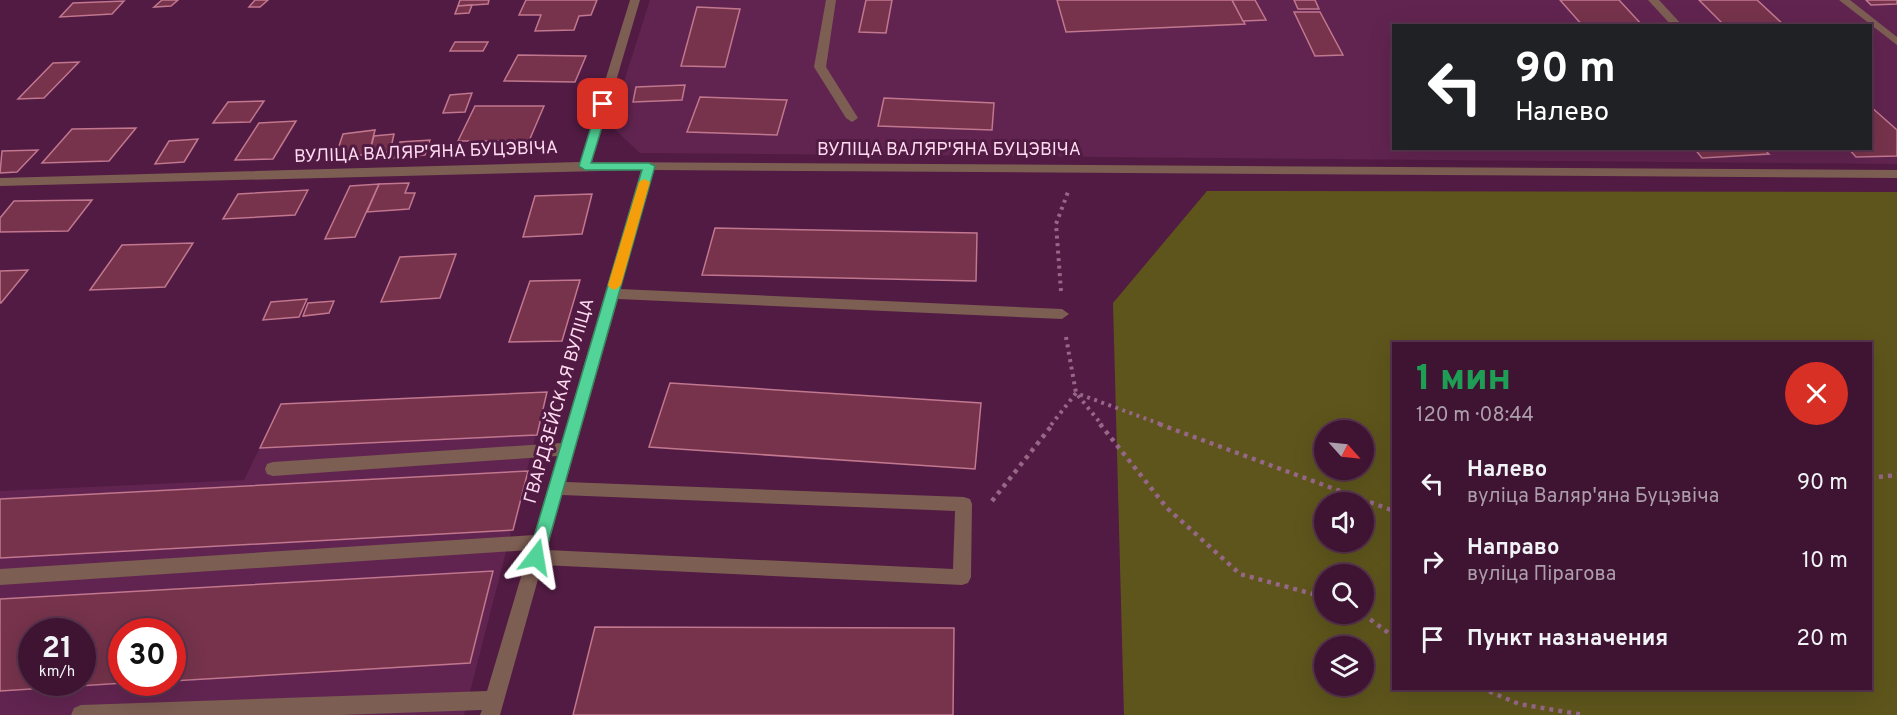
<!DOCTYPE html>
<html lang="ru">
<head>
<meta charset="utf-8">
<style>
  :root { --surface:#3e1432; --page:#49213e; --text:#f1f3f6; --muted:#ad9eac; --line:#57334d }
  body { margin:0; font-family:Overpass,sans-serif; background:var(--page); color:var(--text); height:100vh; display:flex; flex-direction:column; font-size:22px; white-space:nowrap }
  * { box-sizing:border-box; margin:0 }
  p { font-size:20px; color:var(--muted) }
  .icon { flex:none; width:33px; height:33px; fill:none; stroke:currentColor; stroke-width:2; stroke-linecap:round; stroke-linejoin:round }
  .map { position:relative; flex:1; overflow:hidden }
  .side { position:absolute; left:1392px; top:342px; width:480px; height:348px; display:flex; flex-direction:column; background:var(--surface); border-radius:0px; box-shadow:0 6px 24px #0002,0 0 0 2px var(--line) }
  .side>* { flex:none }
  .top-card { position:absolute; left:1392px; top:24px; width:480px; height:126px; border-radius:0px; box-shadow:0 6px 24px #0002,0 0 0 2px var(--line); background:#202124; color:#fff; overflow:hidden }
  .needle { width:39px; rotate:117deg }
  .tools { position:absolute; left:1314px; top:420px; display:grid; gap:12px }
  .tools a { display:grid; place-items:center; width:60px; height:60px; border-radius:50%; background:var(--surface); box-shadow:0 6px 24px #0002,0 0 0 2px var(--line); font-size:30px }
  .speed { position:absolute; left:18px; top:618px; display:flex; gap:12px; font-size:30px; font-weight:700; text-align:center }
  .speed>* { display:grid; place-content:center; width:78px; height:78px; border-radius:50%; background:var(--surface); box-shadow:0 6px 24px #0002,0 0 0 2px var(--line); line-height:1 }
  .speed small { font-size:15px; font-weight:400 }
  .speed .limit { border:9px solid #d22; background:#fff; color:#111 }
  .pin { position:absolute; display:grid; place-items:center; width:51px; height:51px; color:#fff; margin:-26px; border-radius:12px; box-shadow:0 3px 9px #0006 }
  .me { position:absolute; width:66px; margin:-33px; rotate:14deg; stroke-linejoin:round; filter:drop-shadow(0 0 4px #0008) }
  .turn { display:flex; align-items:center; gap:21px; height:126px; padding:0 24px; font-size:27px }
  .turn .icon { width:78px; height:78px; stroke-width:2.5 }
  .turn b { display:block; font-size:42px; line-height:51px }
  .round { display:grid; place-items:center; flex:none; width:63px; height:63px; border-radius:32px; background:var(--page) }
  .summary { display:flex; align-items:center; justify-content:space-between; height:102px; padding:0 24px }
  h1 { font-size:36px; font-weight:800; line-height:45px; color:#1e9e55 }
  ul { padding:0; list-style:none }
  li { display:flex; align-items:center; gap:18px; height:78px; padding:0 24px }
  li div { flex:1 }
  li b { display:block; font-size:22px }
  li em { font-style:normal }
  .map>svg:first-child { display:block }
</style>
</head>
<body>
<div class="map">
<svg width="1897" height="715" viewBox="0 0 1897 715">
  <rect width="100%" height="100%" fill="#521b43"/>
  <g fill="#612450" fill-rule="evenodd">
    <path d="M 650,0 L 1897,0 L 1897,164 L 640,153 L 610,125 ZM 1394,26 L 1870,26 L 1870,148 L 1394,148 Z"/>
    <path d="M 547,392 L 464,715 L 0,715 L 0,491 L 244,480 L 281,404 ZM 32,632 L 82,632 L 82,682 L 32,682 ZM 122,632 L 172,632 L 172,682 L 122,682 Z"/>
  </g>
  <path fill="#5e551c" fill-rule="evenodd" d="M 1207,191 L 1897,192 L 1897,715 L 1124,715 L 1113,303 ZM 1394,344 L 1870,344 L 1870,688 L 1394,688 ZM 1324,430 L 1364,430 L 1364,470 L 1324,470 ZM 1324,502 L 1364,502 L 1364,542 L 1324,542 ZM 1324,574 L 1364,574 L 1364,614 L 1324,614 ZM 1364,646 L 1364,686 L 1324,686 L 1324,646 Z"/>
  <g fill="#76334b" stroke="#c1778e" stroke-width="1.5" fill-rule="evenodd">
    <path d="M 162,0 L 178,0 L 171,6 L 154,7 Z"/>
    <path d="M 255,0 L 268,0 L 260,7 L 249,7 Z"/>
    <path d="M 460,0 L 489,0 L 488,4 L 458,6 Z"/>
    <path d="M 526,0 L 597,0 L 591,15 L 579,16 L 574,30 L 535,31 L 541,15 L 519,15 Z"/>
    <path d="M 866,0 L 892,0 L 886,33 L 859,32 Z"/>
    <path d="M 1057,0 L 1232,0 L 1245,24 L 1066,32 Z"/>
    <path d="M 1232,0 L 1255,0 L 1266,20 L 1243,21 Z"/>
    <path d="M 1294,0 L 1315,0 L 1319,9 L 1298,9 Z"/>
    <path d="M 1560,0 L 1619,0 L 1643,26 L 1583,26 Z"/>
    <path d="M 1699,0 L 1757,0 L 1785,26 L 1725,26 Z"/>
    <path d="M 1866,0 L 1897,0 L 1897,4 L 1871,5 Z"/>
    <path d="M 124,1 L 112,14 L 60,17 L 73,3 Z"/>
    <path d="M 472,5 L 469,13 L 455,14 L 458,6 Z"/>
    <path d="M 697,7 L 740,9 L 725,67 L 681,66 Z"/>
    <path d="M 1294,12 L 1320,12 L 1343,55 L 1315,56 Z"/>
    <path d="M 455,42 L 488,42 L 483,51 L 450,51 Z"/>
    <path d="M 518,55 L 586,56 L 575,82 L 504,81 Z"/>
    <path d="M 79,62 L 44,98 L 18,99 L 53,63 Z"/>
    <path d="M 685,85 L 682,100 L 633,102 L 636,87 Z"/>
    <path d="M 472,93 L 465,112 L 443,113 L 450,95 Z"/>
    <path d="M 700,97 L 787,100 L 777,135 L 687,132 Z"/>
    <path d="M 884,98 L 994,103 L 992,130 L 878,126 Z"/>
    <path d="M 264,101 L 250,122 L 213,123 L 228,102 Z"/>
    <path d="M 475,106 L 544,106 L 529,141 L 458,141 Z"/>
    <path d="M 1870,106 L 1897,130 L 1897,156 L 1856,157 L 1848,148 L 1870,148 Z"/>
    <path d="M 296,121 L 273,159 L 235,160 L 259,123 Z"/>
    <path d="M 136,128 L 109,161 L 42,163 L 72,129 Z"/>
    <path d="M 375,130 L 369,154 L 335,158 L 343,134 Z"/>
    <path d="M 394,134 L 390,152 L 369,154 L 374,136 Z"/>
    <path d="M 198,139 L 184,162 L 155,164 L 169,141 Z"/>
    <path d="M 430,140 L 425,155 L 394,158 L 400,142 Z"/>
    <path d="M 1694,148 L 1763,148 L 1769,154 L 1702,158 Z"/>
    <path d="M 38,150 L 17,172 L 0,173 L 2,151 Z"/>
    <path d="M 409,183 L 405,193 L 415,193 L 409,209 L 367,212 L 379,184 Z"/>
    <path d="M 379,184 L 355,237 L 325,239 L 350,186 Z"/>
    <path d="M 308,190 L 295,215 L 223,219 L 238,194 Z"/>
    <path d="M 592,194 L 582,234 L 523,237 L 535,196 Z"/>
    <path d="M 92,200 L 68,231 L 0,232 L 0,218 L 14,201 Z"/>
    <path d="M 715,228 L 977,233 L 976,281 L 702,275 Z"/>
    <path d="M 193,243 L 165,287 L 90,290 L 122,245 Z"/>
    <path d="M 456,254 L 440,298 L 381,302 L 400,257 Z"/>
    <path d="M 28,270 L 1,303 L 0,303 L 0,271 Z"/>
    <path d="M 580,280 L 562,341 L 509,342 L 530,281 Z"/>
    <path d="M 307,299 L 299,317 L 263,320 L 271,302 Z"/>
    <path d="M 334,301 L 329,313 L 303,316 L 308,303 Z"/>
    <path d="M 670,383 L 981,403 L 975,469 L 649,447 Z"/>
    <path d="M 547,392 L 537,435 L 260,448 L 281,404 Z"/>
    <path d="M 528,471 L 513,530 L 0,558 L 0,499 Z"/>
    <path d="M 493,571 L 470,663 L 172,681 L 172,632 L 122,632 L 122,682 L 140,682 L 0,691 L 0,599 ZM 32,632 L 82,632 L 82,682 L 32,682 Z"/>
    <path d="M 595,627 L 954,628 L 953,715 L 573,715 Z"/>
  </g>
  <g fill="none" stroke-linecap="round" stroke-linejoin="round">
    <g stroke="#966787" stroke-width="4" stroke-dasharray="3 4.5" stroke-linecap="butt">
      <path d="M 1061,291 L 1056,224 L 1068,192"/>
      <path d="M 1066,337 L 1076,393 L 1102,425"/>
      <path d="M 1051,425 L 1076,393 L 1163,425"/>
    </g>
    <g stroke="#966787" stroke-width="4.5" stroke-dasharray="4 5" stroke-linecap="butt">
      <path d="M 1100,424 L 1167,508 L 1240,574 L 1324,597"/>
      <path d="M 1159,424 L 1394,511"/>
      <path d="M 1870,478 L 1897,475"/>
      <path d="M 992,501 L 1053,424"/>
      <path d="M 1363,614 L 1394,637"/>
      <path d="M 1481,688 L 1519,704 L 1584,715"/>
    </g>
    <g fill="#7d5e53" fill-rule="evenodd">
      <path d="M 630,0 L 640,0 L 592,162 L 1897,170 L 1897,178 L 654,170 L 620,289 L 1062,309 L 1069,314 L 1062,319 L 618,299 L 566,482 L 964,497 L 970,499 L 972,504 L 971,577 L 968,583 L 962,585 L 542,565 L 500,715 L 480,715 L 482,710 L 340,715 L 71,715 L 74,708 L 81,705 L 487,691 L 529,550 L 0,585 L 0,569 L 534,535 L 557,456 L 273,476 L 267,474 L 265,469 L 267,464 L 273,462 L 561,443 L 641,170 L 0,186 L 0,178 L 580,162 ZM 562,495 L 955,511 L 953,569 L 547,550 Z"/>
      <path d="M 826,0 L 836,0 L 826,67 L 858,118 L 852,122 L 846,118 L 814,67 Z"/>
      <path d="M 1648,0 L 1659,0 L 1683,26 L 1672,26 Z"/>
      <path d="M 1839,0 L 1850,0 L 1897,37 L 1897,45 Z"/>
    </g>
  </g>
  <path fill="#52d397" stroke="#358962" stroke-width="1.5" d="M 603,101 L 609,104 L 591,163 L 649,163 L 655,166 L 544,557 L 542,562 L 536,564 L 530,562 L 528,557 L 642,170 L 585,170 L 579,166 L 598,104 Z"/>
  <path fill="#f59e0b" d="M 644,179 L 650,182 L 621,285 L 615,290 L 610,288 L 608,285 L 639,182 Z"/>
  <g text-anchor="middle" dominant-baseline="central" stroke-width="6" stroke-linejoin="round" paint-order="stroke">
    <g font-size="18" fill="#ffdbf1" stroke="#521b43">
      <text x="949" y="150">ВУЛІЦА ВАЛЯР'ЯНА БУЦЭВІЧА</text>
      <text transform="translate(426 153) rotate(-2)">ВУЛІЦА ВАЛЯР'ЯНА БУЦЭВІЧА</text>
      <text transform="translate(560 401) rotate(-74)">ГВАРДЗЕЙСКАЯ ВУЛІЦА</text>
    </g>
  </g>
</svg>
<div class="tools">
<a><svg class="needle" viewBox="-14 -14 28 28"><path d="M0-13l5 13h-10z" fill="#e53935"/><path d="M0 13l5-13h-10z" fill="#ad9eac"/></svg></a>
<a><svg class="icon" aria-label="sound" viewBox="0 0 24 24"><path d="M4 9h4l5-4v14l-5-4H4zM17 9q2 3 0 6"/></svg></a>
<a><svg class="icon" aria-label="search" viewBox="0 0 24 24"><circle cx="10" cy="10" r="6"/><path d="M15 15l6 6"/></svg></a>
<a><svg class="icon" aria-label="layers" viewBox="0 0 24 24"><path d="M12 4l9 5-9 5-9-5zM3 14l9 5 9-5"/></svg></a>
</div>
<div class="speed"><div>21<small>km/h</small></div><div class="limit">30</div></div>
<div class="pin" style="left:603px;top:104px;background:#d93025"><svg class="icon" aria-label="arrive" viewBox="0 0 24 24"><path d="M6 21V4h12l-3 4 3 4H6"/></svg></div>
<svg class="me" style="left:536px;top:557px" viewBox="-20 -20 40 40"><path d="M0-17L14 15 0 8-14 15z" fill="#52d397" stroke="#fff" stroke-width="4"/></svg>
<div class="top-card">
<div class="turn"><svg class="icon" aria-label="left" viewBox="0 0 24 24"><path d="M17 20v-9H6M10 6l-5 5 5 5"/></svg><div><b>90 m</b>Налево</div></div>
</div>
<section class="side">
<div class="summary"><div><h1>1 мин</h1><p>120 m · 08:44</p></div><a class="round" style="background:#d93025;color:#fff"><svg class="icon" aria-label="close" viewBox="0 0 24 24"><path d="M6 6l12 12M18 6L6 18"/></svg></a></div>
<ul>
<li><svg class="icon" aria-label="left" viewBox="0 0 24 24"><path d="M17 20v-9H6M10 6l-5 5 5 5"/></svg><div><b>Налево</b><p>вуліца Валяр'яна Буцэвіча</p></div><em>90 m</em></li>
<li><svg class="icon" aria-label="right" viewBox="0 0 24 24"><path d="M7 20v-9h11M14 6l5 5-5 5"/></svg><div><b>Направо</b><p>вуліца Пірагова</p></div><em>10 m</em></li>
<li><svg class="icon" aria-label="arrive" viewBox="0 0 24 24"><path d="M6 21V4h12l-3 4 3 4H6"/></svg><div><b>Пункт назначения</b></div><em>20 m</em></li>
</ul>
</section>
</div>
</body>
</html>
